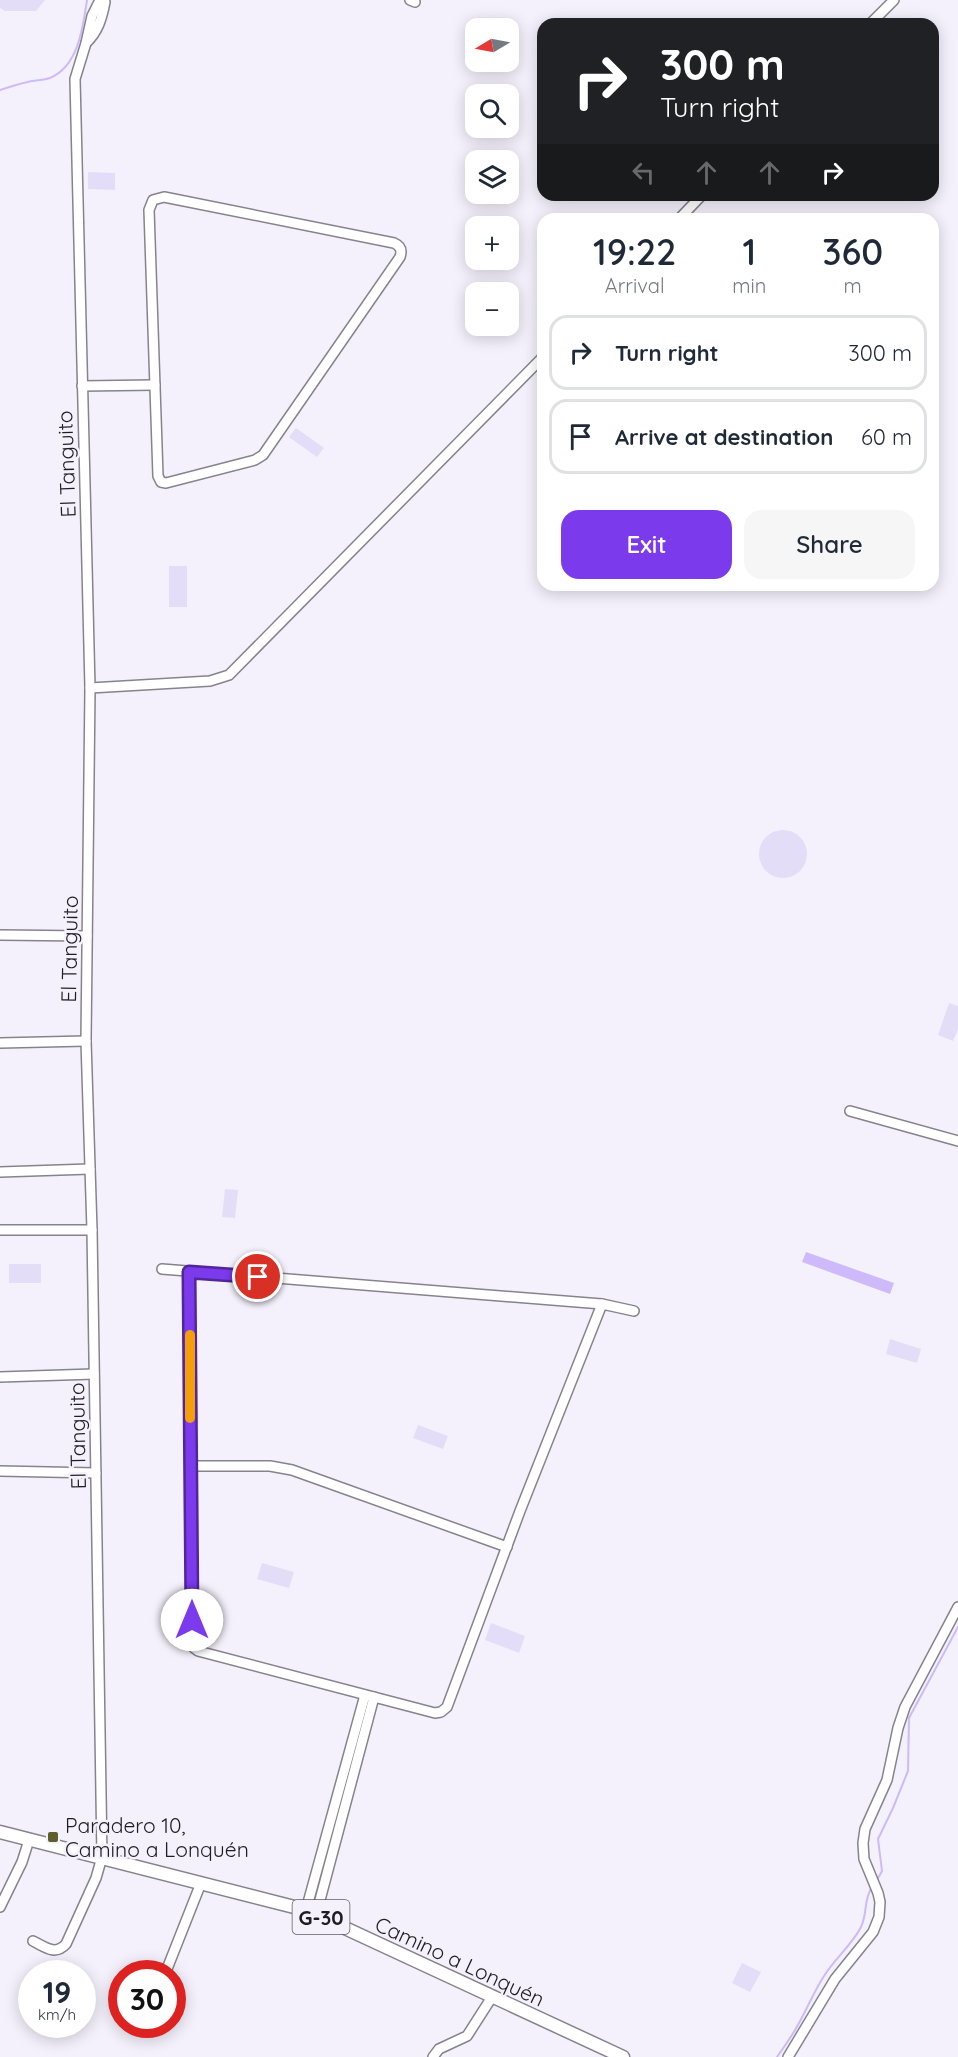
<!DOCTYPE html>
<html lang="en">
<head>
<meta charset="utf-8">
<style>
  :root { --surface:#fff; --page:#f6f6f7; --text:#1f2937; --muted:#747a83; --line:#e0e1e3; --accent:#7c3aed }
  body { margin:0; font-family:Quicksand,sans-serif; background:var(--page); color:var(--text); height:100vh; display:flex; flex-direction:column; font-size:22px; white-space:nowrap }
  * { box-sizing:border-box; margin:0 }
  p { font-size:20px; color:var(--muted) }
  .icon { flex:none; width:33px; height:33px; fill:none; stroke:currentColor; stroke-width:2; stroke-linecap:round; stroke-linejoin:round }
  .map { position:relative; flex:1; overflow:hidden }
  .drawer { position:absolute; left:537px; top:213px; width:402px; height:378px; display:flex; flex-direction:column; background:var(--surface); border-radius:18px; box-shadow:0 3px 15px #0003 }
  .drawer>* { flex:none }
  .guide { position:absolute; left:537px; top:18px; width:402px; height:183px; border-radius:18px; box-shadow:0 3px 15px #0003; background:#202124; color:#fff; overflow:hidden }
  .needle { width:39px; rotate:260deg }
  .tools { position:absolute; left:465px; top:18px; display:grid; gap:12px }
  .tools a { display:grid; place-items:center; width:54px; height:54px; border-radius:12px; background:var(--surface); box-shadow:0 3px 15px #0003; font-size:30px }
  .speed { position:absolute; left:18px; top:1960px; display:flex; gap:12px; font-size:30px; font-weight:700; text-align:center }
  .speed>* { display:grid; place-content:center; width:78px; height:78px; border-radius:50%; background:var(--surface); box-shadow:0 3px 15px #0003; line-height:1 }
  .speed small { font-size:15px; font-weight:400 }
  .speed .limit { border:9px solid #d22; background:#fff; color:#111 }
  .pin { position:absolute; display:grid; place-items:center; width:51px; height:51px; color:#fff; margin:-26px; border:3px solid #fff; border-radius:50%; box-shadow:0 2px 6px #0007 }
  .me { position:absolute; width:66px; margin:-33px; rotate:0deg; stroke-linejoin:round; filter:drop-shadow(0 0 4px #0008) }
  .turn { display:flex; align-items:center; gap:21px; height:126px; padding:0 24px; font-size:27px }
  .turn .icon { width:78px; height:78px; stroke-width:2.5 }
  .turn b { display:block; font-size:42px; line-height:51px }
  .lanes { display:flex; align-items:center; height:57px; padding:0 24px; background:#0003; justify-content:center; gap:30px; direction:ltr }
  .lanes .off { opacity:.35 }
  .eta { display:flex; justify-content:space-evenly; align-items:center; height:102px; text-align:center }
  .eta b { font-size:36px; font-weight:600; line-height:42px }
  .action { display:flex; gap:12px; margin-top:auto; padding:12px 24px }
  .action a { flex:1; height:69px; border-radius:18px; background:var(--accent); color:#fff; font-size:24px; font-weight:600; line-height:69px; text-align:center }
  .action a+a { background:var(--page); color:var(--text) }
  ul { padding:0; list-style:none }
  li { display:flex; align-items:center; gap:18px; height:75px; margin:0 12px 9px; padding:0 12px; border:3px solid var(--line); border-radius:18px }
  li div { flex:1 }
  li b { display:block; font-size:22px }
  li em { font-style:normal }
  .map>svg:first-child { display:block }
</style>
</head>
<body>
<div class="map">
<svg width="958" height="2057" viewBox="0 0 958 2057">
  <rect width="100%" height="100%" fill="#f4f1fc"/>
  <g fill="#e4ddf7">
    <path d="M 0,0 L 45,0 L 36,11 L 5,11 L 0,8 Z"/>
    <path d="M 88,172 L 115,173 L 115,190 L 88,189 Z"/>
    <path d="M 296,428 L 324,448 L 317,457 L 289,437 Z"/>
    <rect x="169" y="566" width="18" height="41"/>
    <circle cx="783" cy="854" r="24"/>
    <path d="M 949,1003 L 958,1006 L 958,1029 L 953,1041 L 938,1035 Z"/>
    <path d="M 225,1189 L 238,1190 L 235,1218 L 222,1217 Z"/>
    <rect x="9" y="1264" width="32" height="19"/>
    <path d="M 890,1339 L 921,1349 L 917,1363 L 886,1354 Z"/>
    <path d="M 418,1425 L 448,1436 L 443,1449 L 413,1438 Z"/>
    <path d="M 262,1563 L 294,1572 L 289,1588 L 257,1579 Z"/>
    <path d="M 491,1623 L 525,1636 L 519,1653 L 485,1640 Z"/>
    <path d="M 742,1963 L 761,1972 L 750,1992 L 732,1983 Z"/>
  </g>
  <path fill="#cebafa" d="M 806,1252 L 894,1283 L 890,1294 L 802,1262 Z"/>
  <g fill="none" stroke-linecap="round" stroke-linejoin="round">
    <g stroke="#cebafa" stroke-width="2">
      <path d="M 0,90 C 10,87 21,83 32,81 C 38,80 44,80 50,78 C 79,66 83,26 87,0"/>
      <path d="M 877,1880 L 882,1871 L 878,1839 L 893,1808 L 908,1771 L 909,1718 L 958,1627"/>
      <path d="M 777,2057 C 783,2048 790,2039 795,2030 C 806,2012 813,1993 824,1976 C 835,1958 852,1945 861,1927 C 868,1912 863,1901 872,1887"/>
    </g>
    <g stroke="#86838d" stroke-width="12">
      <g id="minor">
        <path d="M 410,0 L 415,2"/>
        <path d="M 870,24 L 894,0"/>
        <path d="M 86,43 C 98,32 102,18 105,2 L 104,0"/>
        <path d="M 164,197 L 394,243 C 401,246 402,251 400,257 L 263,455 L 255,460 L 166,483 L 161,482 L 158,476 L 149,210 L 153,200 Z"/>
        <path d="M 679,219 L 702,195"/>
        <path d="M 82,386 L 155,385"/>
        <path d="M 90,688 L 210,681 L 229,675 L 543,357"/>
        <path d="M 0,935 L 87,936"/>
        <path d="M 0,1043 L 86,1041"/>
        <path d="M 850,1111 L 958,1141"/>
        <path d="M 0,1172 L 90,1169"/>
        <path d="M 0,1230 L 92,1230"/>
        <path d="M 162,1269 L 602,1304 L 634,1311"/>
        <path d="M 189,1272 L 192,1642 L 194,1648 L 198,1651 L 435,1713 L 441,1712 L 447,1707 L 520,1511 L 602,1304"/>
        <path d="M 0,1377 L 94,1374"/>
        <path d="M 191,1466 L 270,1466 L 292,1470 L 507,1547"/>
        <path d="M 0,1471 L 96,1473"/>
        <path d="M 0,1907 L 22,1862 L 29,1840"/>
        <path d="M 306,1910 L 365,1695"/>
        <path d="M 316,1915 L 374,1697"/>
        <path d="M 33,1941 C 45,1947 55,1956 66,1944 L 96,1878 L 102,1857 L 92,1230 L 86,1041 L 90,688 L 75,79 L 86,43 L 92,16 L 100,0"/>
        <path d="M 165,1974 L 201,1883"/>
        <path d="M 433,2057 L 439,2049 L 467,2036 L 492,1997"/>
        <path d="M 788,2057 L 835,1979 L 873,1932 L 879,1917 L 880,1902 L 878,1893 L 864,1859 L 863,1843 L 865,1829 L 887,1780 L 898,1728 L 905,1707 L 958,1607"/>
      </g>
    </g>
    <g stroke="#86838d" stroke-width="15">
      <path id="major" d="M 0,1832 L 306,1910 L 623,2057"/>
    </g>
    <use href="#minor" stroke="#fff" stroke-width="9"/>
    <use href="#major" stroke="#fff" stroke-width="12"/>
  </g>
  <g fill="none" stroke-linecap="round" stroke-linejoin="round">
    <g stroke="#51269a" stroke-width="15">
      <path id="route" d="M 192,1620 L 189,1272 L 258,1277"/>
    </g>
    <use href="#route" stroke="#7c3aed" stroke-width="10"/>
    <path stroke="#f59e0b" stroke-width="10" d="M 190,1335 L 190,1418"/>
  </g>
  <rect fill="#5f5d29" stroke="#f4f1fc" stroke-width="2" x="47" y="1831" width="12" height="12" rx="3"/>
  <g text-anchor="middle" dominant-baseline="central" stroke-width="5" stroke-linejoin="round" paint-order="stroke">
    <rect fill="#f4f1fc" stroke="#5e5d63" stroke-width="1.5" x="292.5" y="1900" width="57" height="34" rx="4.5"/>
    <g font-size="20" font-weight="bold" fill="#1e1d21">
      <text x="321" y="1917">G-30</text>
    </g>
    <g font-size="21" fill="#1e1d21" stroke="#f4f1fc">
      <text transform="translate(66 464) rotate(-92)">El Tanguito</text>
      <text transform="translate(69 949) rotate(-89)">El Tanguito</text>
      <text transform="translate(77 1436) rotate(-91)">El Tanguito</text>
      <text transform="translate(460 1961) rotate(25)">Camino a Lonquén</text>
    </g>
    <g font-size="21" fill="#1e1d21" stroke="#f4f1fc" text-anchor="start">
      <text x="65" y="1825">Paradero 10,<tspan x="65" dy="24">Camino a Lonquén</tspan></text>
    </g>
  </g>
</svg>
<div class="tools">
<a><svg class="needle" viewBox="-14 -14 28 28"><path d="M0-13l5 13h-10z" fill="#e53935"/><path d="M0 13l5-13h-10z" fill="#747a83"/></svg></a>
<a><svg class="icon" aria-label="search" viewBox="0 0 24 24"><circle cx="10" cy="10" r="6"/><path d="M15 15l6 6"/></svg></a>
<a><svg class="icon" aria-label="layers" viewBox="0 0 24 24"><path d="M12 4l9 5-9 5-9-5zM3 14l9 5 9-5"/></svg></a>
<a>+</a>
<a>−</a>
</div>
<div class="speed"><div>19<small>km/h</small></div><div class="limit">30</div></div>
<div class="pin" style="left:258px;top:1277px;background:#d93025"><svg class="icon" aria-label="arrive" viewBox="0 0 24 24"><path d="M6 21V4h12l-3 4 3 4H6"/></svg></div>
<svg class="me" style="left:192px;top:1620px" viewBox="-20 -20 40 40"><circle r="19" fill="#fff"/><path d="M0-13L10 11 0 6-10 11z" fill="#7c3aed"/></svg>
<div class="guide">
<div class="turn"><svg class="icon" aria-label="right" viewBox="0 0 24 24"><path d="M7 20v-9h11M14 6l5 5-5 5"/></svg><div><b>300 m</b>Turn right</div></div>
<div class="lanes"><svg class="icon off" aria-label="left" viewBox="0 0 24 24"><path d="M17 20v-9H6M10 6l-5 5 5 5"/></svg><svg class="icon off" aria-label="ahead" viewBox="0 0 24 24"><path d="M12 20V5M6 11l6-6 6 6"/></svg><svg class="icon off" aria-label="ahead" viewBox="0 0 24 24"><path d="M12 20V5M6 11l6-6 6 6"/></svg><svg class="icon" aria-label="right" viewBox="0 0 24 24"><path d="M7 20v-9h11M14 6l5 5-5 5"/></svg></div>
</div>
<section class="drawer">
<div class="eta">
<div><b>19:22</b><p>Arrival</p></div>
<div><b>1</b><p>min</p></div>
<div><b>360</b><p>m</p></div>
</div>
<ul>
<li><svg class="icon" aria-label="right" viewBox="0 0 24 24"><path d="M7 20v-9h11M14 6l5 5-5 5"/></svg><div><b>Turn right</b></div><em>300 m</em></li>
<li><svg class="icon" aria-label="arrive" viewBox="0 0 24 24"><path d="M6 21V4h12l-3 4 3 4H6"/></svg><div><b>Arrive at destination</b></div><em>60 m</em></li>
</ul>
<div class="action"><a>Exit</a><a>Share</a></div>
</section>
</div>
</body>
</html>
